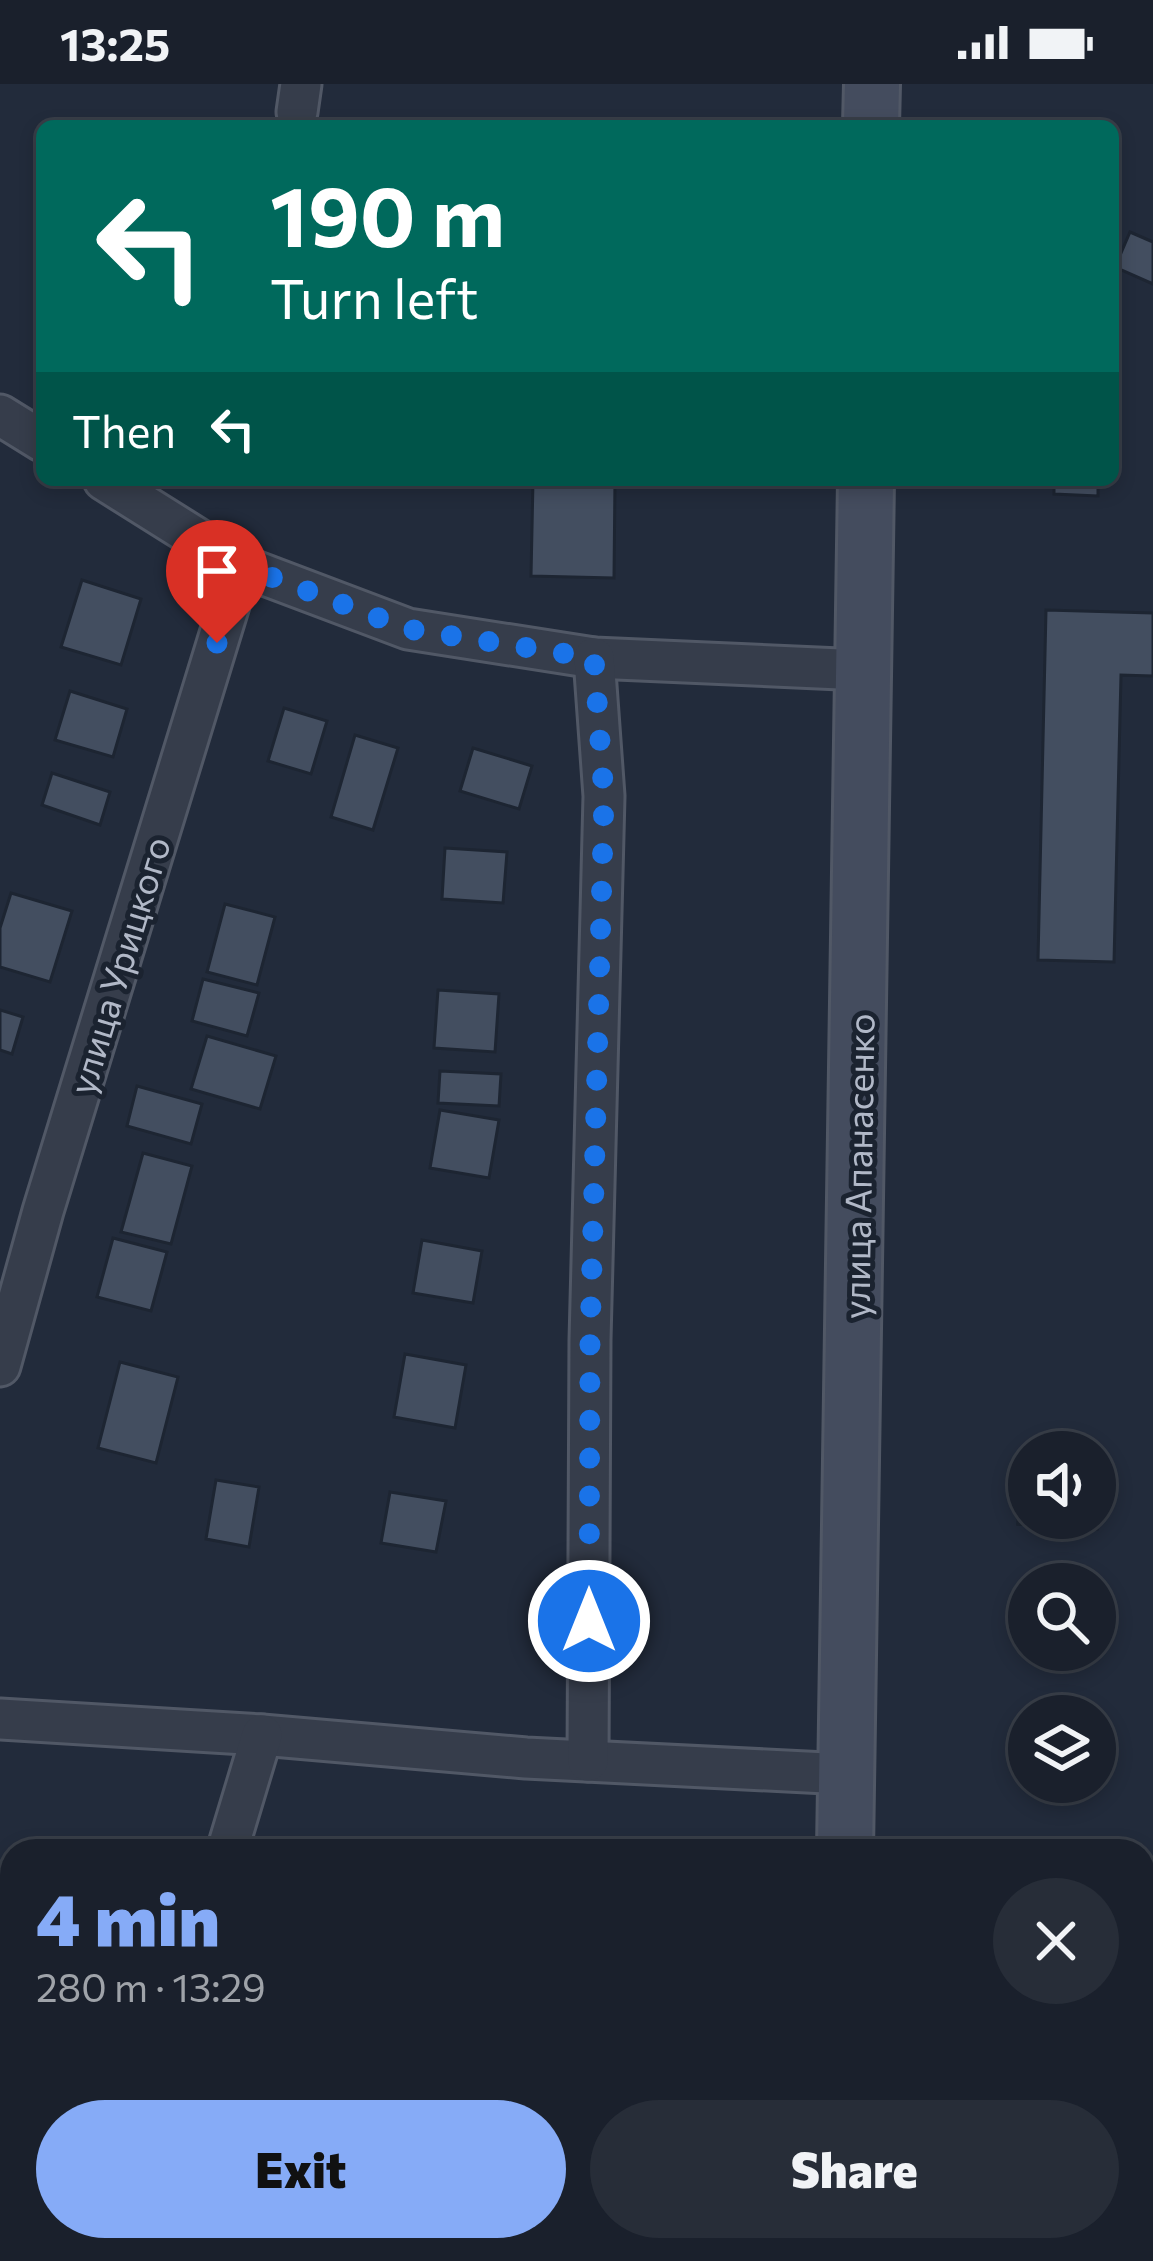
<!DOCTYPE html>
<html lang="en">
<head>
<meta charset="utf-8">
<style>
  :root { --surface:#1a202c; --page:#272d38; --text:#f1f3f6; --muted:#9fa3a9; --line:#383e48; --accent:#86abf7 }
  body { margin:0; font-family:Commissioner,sans-serif; background:var(--page); color:var(--text); height:100vh; display:flex; flex-direction:column; font-size:45px; white-space:nowrap }
  * { box-sizing:border-box; margin:0 }
  p { font-size:39px; color:var(--muted) }
  .icon { flex:none; width:66px; height:66px; fill:none; stroke:currentColor; stroke-width:2; stroke-linecap:round; stroke-linejoin:round }
  .map { position:relative; flex:1; overflow:hidden }
  .drawer { position:absolute; left:0px; top:1755px; width:1155px; height:423px; display:flex; flex-direction:column; background:var(--surface); border-radius:36px 36px 0 0; box-shadow:0 6px 18px #0003,0 0 0 3px var(--line) }
  .drawer>* { flex:none }
  .guide { position:absolute; left:36px; top:36px; width:1083px; height:366px; border-radius:18px; box-shadow:0 6px 18px #0003,0 0 0 3px var(--line); background:#00695c; color:#fff; overflow:hidden }
  .buttons { position:absolute; left:1008px; top:1347px; display:grid; gap:24px }
  .buttons a { display:grid; place-items:center; width:108px; height:108px; border-radius:50%; background:var(--surface); box-shadow:0 6px 18px #0003,0 0 0 3px var(--line); font-size:60px }
  .pin { position:absolute; display:grid; place-items:center; width:102px; height:102px; color:#fff; margin:-123px -51px; border-radius:50% 50% 50% 0; rotate:-45deg; box-shadow:0 0 12px #0007 }
  .pin .icon { rotate:45deg }
  .me { position:absolute; width:132px; margin:-66px; rotate:0deg; stroke-linejoin:round; filter:drop-shadow(0 0 9px #0008) }
  .turn { display:flex; align-items:center; gap:42px; height:252px; padding:0 36px; font-size:54px }
  .turn .icon { width:156px; height:156px; stroke-width:2.5 }
  .turn b { display:block; font-size:84px; line-height:102px }
  .then { display:flex; align-items:center; height:114px; padding:0 36px; background:#0003; gap:24px; font-size:45px }
  .round { display:grid; place-items:center; flex:none; width:126px; height:126px; border-radius:63px; background:var(--page) }
  .head { display:flex; align-items:center; justify-content:space-between; height:204px; padding:0 36px }
  h1 { font-size:72px; font-weight:800; line-height:90px; color:var(--accent) }
  .button { display:flex; gap:24px; margin-top:auto; padding:24px 36px }
  .button a { flex:1; height:138px; border-radius:72px; background:var(--accent); color:#111; font-size:48px; font-weight:800; line-height:138px; text-align:center }
  .button a+a { background:var(--page); color:var(--text) }
  .status { display:flex; justify-content:space-between; align-items:center; height:84px; padding:0 60px; background:var(--surface); direction:ltr }
  .status svg { height:33px; fill:currentColor }
  .map>svg:first-child { display:block }
</style>
</head>
<body>
<div class="status"><b>13:25</b><svg viewBox="0 0 49 12"><path d="M0 12V9h3v3zM5 12V6h3v6zM10 12V3h3v9zM15 12V0h3v12zM26 1h20v11H26zM47 4h2v5h-2z"/></svg></div>
<div class="map">
<svg width="1153" height="2177" viewBox="0 0 1153 2177">
  <rect width="100%" height="100%" fill="#222b3b"/>
  <g fill="#434e60" stroke="#1d2532" stroke-width="3">
    <path d="M 1130,148 L 1153,158 L 1153,200 L 1115,183 Z"/>
    <path d="M 533,396 L 615,396 L 614,494 L 531,492 Z"/>
    <path d="M 1054,396 L 1098,396 L 1098,412 L 1054,410 Z"/>
    <path d="M 82,496 L 141,515 L 121,581 L 61,563 Z"/>
    <path d="M 1046,526 L 1153,529 L 1153,592 L 1121,591 L 1114,878 L 1038,876 Z"/>
    <path d="M 70,607 L 127,625 L 113,673 L 55,656 Z"/>
    <path d="M 284,624 L 327,637 L 311,690 L 268,677 Z"/>
    <path d="M 355,651 L 398,664 L 373,746 L 331,733 Z"/>
    <path d="M 473,664 L 532,682 L 519,725 L 460,707 Z"/>
    <path d="M 52,689 L 110,708 L 100,741 L 42,721 Z"/>
    <path d="M 445,764 L 507,768 L 503,819 L 442,815 Z"/>
    <path d="M 11,809 L 72,827 L 50,898 L 0,883 L 0,844 Z"/>
    <path d="M 225,820 L 275,833 L 257,901 L 207,888 Z"/>
    <path d="M 203,895 L 259,909 L 247,952 L 192,937 Z"/>
    <path d="M 438,906 L 499,910 L 495,968 L 434,964 Z"/>
    <path d="M 0,926 L 23,933 L 12,970 L 0,966 Z"/>
    <path d="M 207,952 L 276,972 L 260,1025 L 191,1005 Z"/>
    <path d="M 440,987 L 501,990 L 499,1022 L 438,1019 Z"/>
    <path d="M 137,1002 L 202,1020 L 191,1060 L 127,1042 Z"/>
    <path d="M 440,1026 L 499,1036 L 489,1094 L 430,1084 Z"/>
    <path d="M 143,1069 L 192,1082 L 171,1160 L 121,1148 Z"/>
    <path d="M 113,1154 L 167,1168 L 151,1227 L 97,1213 Z"/>
    <path d="M 422,1156 L 482,1167 L 473,1219 L 413,1209 Z"/>
    <path d="M 405,1270 L 466,1281 L 455,1344 L 394,1333 Z"/>
    <path d="M 120,1278 L 178,1293 L 156,1379 L 98,1364 Z"/>
    <path d="M 1022,1380 L 1029,1380 L 1029,1434 L 1095,1434 L 1095,1383 L 1101,1384 L 1097,1445 L 1018,1440 Z"/>
    <path d="M 1022,1380 L 1029,1380 L 1029,1434 L 1095,1434 L 1095,1383 L 1101,1384 L 1097,1445 L 1018,1440 Z"/>
    <path d="M 216,1396 L 259,1403 L 249,1463 L 206,1455 Z"/>
    <path d="M 390,1408 L 446,1417 L 436,1468 L 381,1459 Z"/>
    <path d="M 12,2024 L 12,2068 L 0,2064 Z"/>
    <path d="M 0,2101 L 12,2105 L 12,2166 L 25,2166 L 22,2177 L 0,2172 Z"/>
    <path d="M 1143,2155 L 1153,2159 L 1153,2177 L 1070,2177 L 1086,2166 L 1143,2166 Z"/>
    <path d="M 318,2166 L 352,2166 L 349,2177 L 315,2177 Z"/>
    <path d="M 447,2166 L 517,2166 L 518,2177 L 447,2177 Z"/>
  </g>
  <g fill="none" stroke-linecap="round" stroke-linejoin="round">
    <g stroke="#515866" stroke-width="45">
      <g id="street">
        <path d="M 297,28 L 301,0"/>
        <path d="M 0,331 L 42,357"/>
        <path d="M 104,396 L 241,482 L 408,545 L 594,574 L 863,586"/>
        <path d="M 0,1282 L 43,1127 L 241,482"/>
        <path d="M 0,1635 L 262,1651 L 526,1674 L 846,1690"/>
        <path d="M 588,1677 L 590,1256 L 604,712 L 594,574"/>
        <path d="M 227,1767 L 262,1651"/>
        <path d="M 104,2177 L 108,2166"/>
      </g>
    </g>
    <g stroke="#515866" stroke-width="60">
      <g id="secondary">
        <path d="M 871,42 L 872,0"/>
        <path d="M 845,1767 L 866,396"/>
        <path d="M 838,2177 L 838,2166"/>
      </g>
    </g>
    <use href="#street" stroke="#363d4b" stroke-width="39"/>
    <use href="#secondary" stroke="#444c5e" stroke-width="54"/>
  </g>
  <g fill="none" stroke-linecap="round" stroke-linejoin="round">
    <path stroke="#1a73e8" stroke-width="21" stroke-dasharray="0 37.8" d="M 217,559 L 242,482 L 408,545 L 594,574 L 604,712 L 590,1256 L 589,1537"/>
  </g>
  <g text-anchor="middle" dominant-baseline="central" stroke-width="10" stroke-linejoin="round" paint-order="stroke">
    <g font-size="36" fill="#b1b8c7" stroke="#1b2330">
      <text transform="translate(118 881) rotate(-73)">улица Урицкого</text>
      <text transform="translate(857 1082) rotate(-89)">улица Апанасенко</text>
    </g>
  </g>
</svg>
<div class="buttons">
<a><svg class="icon" aria-label="sound" viewBox="0 0 24 24"><path d="M4 9h4l5-4v14l-5-4H4zM17 9q2 3 0 6"/></svg></a>
<a><svg class="icon" aria-label="search" viewBox="0 0 24 24"><circle cx="10" cy="10" r="6"/><path d="M15 15l6 6"/></svg></a>
<a><svg class="icon" aria-label="layers" viewBox="0 0 24 24"><path d="M12 4l9 5-9 5-9-5zM3 14l9 5 9-5"/></svg></a>
</div>
<div class="pin" style="left:217px;top:559px;background:#d93025"><svg class="icon" aria-label="arrive" viewBox="0 0 24 24"><path d="M6 21V4h12l-3 4 3 4H6"/></svg></div>
<svg class="me" style="left:589px;top:1537px" viewBox="-20 -20 40 40"><circle r="17" fill="#1a73e8" stroke="#fff" stroke-width="3"/><path d="M0-11L8 9 0 5-8 9z" fill="#fff"/></svg>
<div class="guide">
<div class="turn"><svg class="icon" aria-label="left" viewBox="0 0 24 24"><path d="M17 20v-9H6M10 6l-5 5 5 5"/></svg><div><b>190 m</b>Turn left</div></div>
<div class="then">Then<svg class="icon" aria-label="left" viewBox="0 0 24 24"><path d="M17 20v-9H6M10 6l-5 5 5 5"/></svg></div>
</div>
<section class="drawer">
<div class="head"><div><h1>4 min</h1><p>280 m · 13:29</p></div><a class="round"><svg class="icon" aria-label="close" viewBox="0 0 24 24"><path d="M6 6l12 12M18 6L6 18"/></svg></a></div>
<div class="button"><a>Exit</a><a>Share</a></div>
</section>
</div>
</body>
</html>
